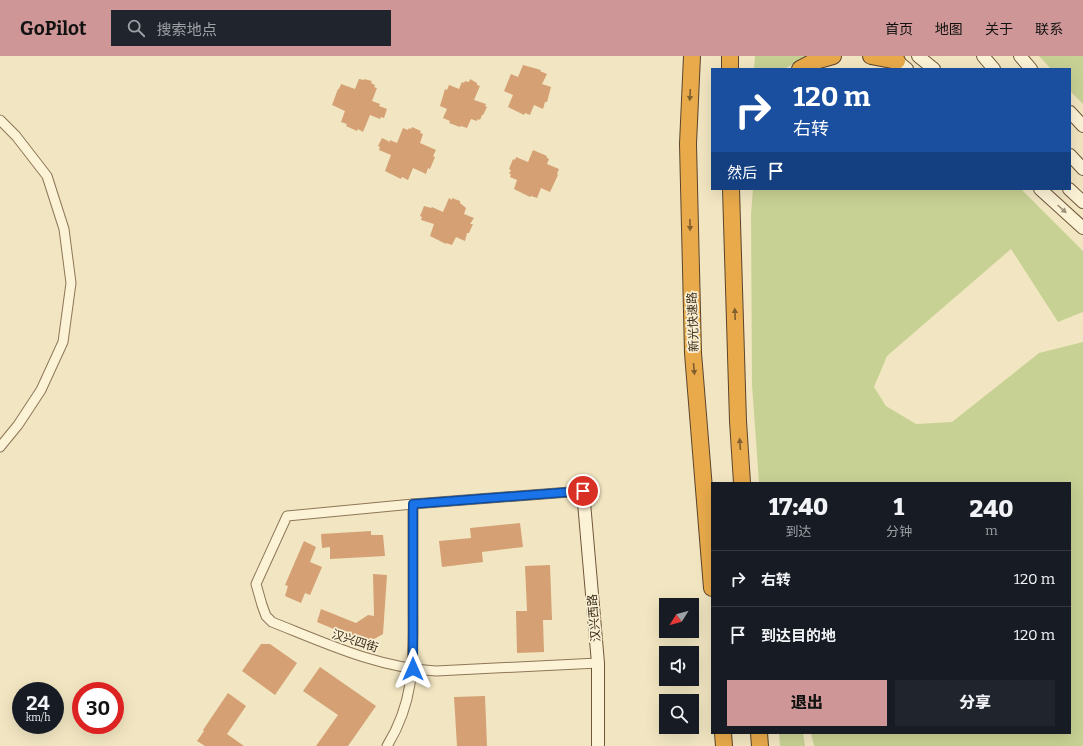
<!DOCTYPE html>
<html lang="zh">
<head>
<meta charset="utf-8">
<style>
  :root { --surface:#171b24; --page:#20242c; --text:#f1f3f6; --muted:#9ea1a6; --line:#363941; --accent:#ce9696 }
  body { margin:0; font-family:Bitter,"Noto Sans SC",serif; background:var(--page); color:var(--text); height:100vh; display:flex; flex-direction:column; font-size:15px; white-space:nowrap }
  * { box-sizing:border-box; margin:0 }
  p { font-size:13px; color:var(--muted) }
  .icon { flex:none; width:22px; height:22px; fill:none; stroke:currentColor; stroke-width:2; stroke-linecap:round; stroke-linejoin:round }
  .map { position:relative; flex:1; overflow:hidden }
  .drawer { position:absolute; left:711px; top:426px; width:360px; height:252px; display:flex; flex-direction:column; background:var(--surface); border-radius:0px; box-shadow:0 4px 16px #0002 }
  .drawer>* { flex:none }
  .guide { position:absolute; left:711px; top:12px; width:360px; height:122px; border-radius:0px; box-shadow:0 4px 16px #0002; background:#1a4fa0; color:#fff; overflow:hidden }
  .needle { width:26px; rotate:233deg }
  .controls { position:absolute; left:659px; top:542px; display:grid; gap:8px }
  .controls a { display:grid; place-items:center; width:40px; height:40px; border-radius:0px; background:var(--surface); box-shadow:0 4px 16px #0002; font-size:20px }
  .speed { position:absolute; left:12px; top:626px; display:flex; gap:8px; font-size:20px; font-weight:700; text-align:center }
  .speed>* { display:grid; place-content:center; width:52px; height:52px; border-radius:50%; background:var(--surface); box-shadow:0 4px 16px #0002; line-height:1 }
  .speed small { font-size:10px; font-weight:400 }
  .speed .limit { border:6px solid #d22; background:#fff; color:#111 }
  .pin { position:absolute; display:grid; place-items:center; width:34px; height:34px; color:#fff; margin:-17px; border:2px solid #fff; border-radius:50%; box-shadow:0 1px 4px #0007 }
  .me { position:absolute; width:44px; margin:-22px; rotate:0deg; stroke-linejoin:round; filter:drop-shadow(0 0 3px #0008) }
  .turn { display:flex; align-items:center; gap:14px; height:84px; padding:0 16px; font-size:18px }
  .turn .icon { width:52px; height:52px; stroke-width:2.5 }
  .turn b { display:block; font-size:28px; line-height:34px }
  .then { display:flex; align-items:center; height:38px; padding:0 16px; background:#0003; gap:8px; font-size:15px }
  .eta { display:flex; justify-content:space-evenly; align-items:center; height:68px; text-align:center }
  .eta b { font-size:24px; font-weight:800; line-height:28px }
  .cta { display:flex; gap:8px; margin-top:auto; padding:8px 16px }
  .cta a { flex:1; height:46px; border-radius:0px; background:var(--accent); color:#111; font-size:16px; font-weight:800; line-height:46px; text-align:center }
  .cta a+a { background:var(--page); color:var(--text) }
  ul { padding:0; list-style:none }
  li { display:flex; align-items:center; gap:12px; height:56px; padding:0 16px; border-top:1px solid var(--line) }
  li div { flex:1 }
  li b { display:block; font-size:15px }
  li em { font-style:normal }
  header { display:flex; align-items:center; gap:24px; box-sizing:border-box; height:56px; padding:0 20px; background:var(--accent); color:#111 }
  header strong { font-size:19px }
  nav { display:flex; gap:22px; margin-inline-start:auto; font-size:14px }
  .search { width:280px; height:36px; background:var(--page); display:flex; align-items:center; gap:10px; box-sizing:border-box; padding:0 14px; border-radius:0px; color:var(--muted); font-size:15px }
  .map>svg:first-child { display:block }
</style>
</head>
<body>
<header>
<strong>GoPilot</strong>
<div class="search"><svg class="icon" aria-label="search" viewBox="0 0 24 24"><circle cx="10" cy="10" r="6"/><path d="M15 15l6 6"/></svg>搜索地点</div>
<nav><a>首页</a><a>地图</a><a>关于</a><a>联系</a></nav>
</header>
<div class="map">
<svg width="1083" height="690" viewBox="0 0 1083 690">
  <rect width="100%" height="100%" fill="#f2e6c2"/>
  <g fill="#c8d194">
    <path d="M 755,0 L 809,0 L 784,13 L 754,13 Z"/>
    <path d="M 1039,0 L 1083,0 L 1083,48 L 1070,35 L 1070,13 L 1051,13 Z"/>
    <path d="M 753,133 L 1021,133 L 1083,195 L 1083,256 L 1058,266 L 1011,193 L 887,300 L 874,331 L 886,350 L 916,368 L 952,366 L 1039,297 L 1083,286 L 1083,690 L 814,690 L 811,677 L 1070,677 L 1070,427 L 759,427 L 752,329 L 751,158 Z"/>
    <path d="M 779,677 L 803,677 L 805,690 L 780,690 Z"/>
  </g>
  <g fill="#d4a074">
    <path d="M 523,9 L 541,14 L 540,15 L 547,18 L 542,28 L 551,31 L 547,46 L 545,46 L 543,53 L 534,49 L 530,59 L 525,57 L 524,59 L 508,51 L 513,39 L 504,35 L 511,18 L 518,21 Z"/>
    <path d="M 359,23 L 364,24 L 364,23 L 372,25 L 371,27 L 375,29 L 374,31 L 377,32 L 372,45 L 380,48 L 379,50 L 387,53 L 384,62 L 381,61 L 380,63 L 370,59 L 363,76 L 358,73 L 357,75 L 346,70 L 347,68 L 341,66 L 345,55 L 332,49 L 338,33 L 339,33 L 341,28 L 355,33 Z"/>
    <path d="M 470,23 L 477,27 L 477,29 L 480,30 L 474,44 L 486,48 L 485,50 L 487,51 L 483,59 L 482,59 L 480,64 L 478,63 L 477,65 L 471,63 L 467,72 L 461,70 L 460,71 L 449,67 L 450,65 L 443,62 L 447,53 L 440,50 L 445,33 L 447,34 L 449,29 L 459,33 L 462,26 L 464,27 L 465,25 L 469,26 Z"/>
    <path d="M 412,71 L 421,75 L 420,77 L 423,78 L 420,87 L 436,94 L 433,100 L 435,101 L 430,113 L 428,112 L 426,118 L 413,112 L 408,124 L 402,121 L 401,123 L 385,115 L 391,99 L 379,94 L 380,91 L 378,90 L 382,82 L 390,86 L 390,84 L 397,87 L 403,72 L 408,74 L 409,72 L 411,73 Z"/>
    <path d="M 533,94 L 547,100 L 546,101 L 549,103 L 547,108 L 559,113 L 557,118 L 558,119 L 550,136 L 541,132 L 537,142 L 531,140 L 530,141 L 514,133 L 517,124 L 510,121 L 511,118 L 509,118 L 511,114 L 509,113 L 513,103 L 515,104 L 516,101 L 528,106 Z"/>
    <path d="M 449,142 L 452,144 L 452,142 L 460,145 L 460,147 L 466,152 L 464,158 L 474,162 L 470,168 L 473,168 L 469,177 L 467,177 L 465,185 L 456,181 L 452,189 L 446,187 L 446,188 L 430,180 L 434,168 L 421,164 L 422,161 L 420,160 L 424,150 L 431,152 L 432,151 L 443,156 Z"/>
    <path d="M 520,467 L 523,491 L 482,496 L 483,506 L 442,511 L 439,485 L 471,482 L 470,472 Z"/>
    <path d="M 371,475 L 371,479 L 383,479 L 385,500 L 330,503 L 330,491 L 322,492 L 321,478 Z"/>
    <path d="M 304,485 L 316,491 L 310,506 L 322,511 L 310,539 L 305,537 L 301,547 L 285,540 L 288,530 L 285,529 Z"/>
    <path d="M 550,509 L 552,564 L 543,564 L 544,596 L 517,597 L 516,555 L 527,555 L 525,510 Z"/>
    <path d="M 373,518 L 387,519 L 383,578 L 367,587 L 317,566 L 321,553 L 356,567 L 368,559 L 374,560 Z"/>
    <path d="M 261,588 L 270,588 L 297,607 L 275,639 L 242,615 Z"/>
    <path d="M 320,611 L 376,650 L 348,690 L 316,690 L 338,659 L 303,635 Z"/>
    <path d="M 228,637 L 246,650 L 227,678 L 244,690 L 205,690 L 197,685 L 204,675 L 203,674 Z"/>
    <path d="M 485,640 L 487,690 L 457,690 L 454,641 Z"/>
  </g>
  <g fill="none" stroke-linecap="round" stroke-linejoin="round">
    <g stroke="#8e7657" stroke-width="11">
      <g id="street">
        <path d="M 0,64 L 16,80 L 47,120 L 64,173 L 71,227 L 63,286 L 41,334 L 18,369 L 0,391"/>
        <path d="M 583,435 L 413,448 L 287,460 L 256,528 L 262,549 L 266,560 L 272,566 C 325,587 378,612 436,615 L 598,607"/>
        <path d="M 387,690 C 416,643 413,602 413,549 C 413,515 413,481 413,448"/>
      </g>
    </g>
    <g stroke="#70573a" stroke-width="14">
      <g id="secondary">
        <path d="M 891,0 L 907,13"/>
        <path d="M 918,0 L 934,13"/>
        <path d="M 983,0 L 994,13"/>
        <path d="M 1020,0 L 1031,13"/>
        <path d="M 1070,56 L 1083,70"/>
        <path d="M 1070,99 L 1083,113"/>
        <path d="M 1040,133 L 1083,172"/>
        <path d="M 1069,133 L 1083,146"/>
        <path d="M 583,435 L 598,607 L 598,690"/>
      </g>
    </g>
    <g stroke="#5b442c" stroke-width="18">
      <g id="highway">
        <path d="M 692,0 L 688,88 L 693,297 L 712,532"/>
        <path d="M 871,0 L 897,5"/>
        <path d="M 730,13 L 730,0"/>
        <path d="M 800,13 L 815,5 L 833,0"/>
        <path d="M 731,133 L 738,365 L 742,427"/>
        <path d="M 723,677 L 724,690"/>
        <path d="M 759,677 L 760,690"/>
      </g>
    </g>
    <use href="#street" stroke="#fcf2d6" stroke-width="9"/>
    <use href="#secondary" stroke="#fcf2d6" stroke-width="12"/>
    <use href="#highway" stroke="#e9aa4b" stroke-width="16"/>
  </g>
  <defs><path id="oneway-solid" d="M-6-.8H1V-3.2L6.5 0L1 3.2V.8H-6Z"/></defs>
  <g fill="#815f2f">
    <use href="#oneway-solid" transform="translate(690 39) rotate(93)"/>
    <use href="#oneway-solid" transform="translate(690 169) rotate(89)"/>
    <use href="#oneway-solid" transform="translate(735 258) rotate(-92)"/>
    <use href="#oneway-solid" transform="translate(694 313) rotate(85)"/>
    <use href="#oneway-solid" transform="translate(740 388) rotate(-94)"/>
  </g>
  <use fill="#9c907a" href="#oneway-solid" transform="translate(1062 153) rotate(42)"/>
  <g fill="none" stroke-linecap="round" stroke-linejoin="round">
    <g stroke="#114b97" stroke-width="10">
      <path id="route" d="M 413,613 L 413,448 L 583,435"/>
    </g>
    <use href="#route" stroke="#1a73e8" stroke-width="7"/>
  </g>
  <g text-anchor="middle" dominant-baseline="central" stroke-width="3.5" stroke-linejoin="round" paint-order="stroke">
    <g font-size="12" fill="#3c2d1d" stroke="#f9efd2">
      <text transform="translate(693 266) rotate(-92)">新光快速路</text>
      <text transform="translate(594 562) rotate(-95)">汉兴西路</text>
      <text transform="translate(355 585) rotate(18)">汉兴四街</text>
    </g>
  </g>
</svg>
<div class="controls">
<a><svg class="needle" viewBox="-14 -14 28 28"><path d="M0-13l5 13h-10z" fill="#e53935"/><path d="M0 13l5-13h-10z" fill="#9ea1a6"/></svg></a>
<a><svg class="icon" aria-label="sound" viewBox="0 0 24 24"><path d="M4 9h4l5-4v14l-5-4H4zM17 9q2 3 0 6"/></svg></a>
<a><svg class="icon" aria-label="search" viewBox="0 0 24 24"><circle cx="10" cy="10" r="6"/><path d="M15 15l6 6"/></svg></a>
</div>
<div class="speed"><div>24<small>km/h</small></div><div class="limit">30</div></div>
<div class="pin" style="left:583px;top:435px;background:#d93025"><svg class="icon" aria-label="arrive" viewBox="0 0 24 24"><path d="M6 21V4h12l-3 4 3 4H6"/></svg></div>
<svg class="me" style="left:413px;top:613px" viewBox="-20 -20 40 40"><path d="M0-17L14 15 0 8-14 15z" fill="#1a73e8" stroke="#fff" stroke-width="4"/></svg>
<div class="guide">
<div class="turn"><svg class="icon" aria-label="right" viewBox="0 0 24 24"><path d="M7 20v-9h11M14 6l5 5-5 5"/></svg><div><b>120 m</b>右转</div></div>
<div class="then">然后<svg class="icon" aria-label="arrive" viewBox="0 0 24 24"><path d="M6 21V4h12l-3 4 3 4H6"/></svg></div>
</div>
<section class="drawer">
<div class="eta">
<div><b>17:40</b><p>到达</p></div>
<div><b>1</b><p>分钟</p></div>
<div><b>240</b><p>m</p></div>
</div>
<ul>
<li><svg class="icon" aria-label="right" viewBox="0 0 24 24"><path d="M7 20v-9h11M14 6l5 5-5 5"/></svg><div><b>右转</b></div><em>120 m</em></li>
<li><svg class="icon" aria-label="arrive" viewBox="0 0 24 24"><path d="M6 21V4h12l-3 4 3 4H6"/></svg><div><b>到达目的地</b></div><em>120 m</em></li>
</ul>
<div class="cta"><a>退出</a><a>分享</a></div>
</section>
</div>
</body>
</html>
